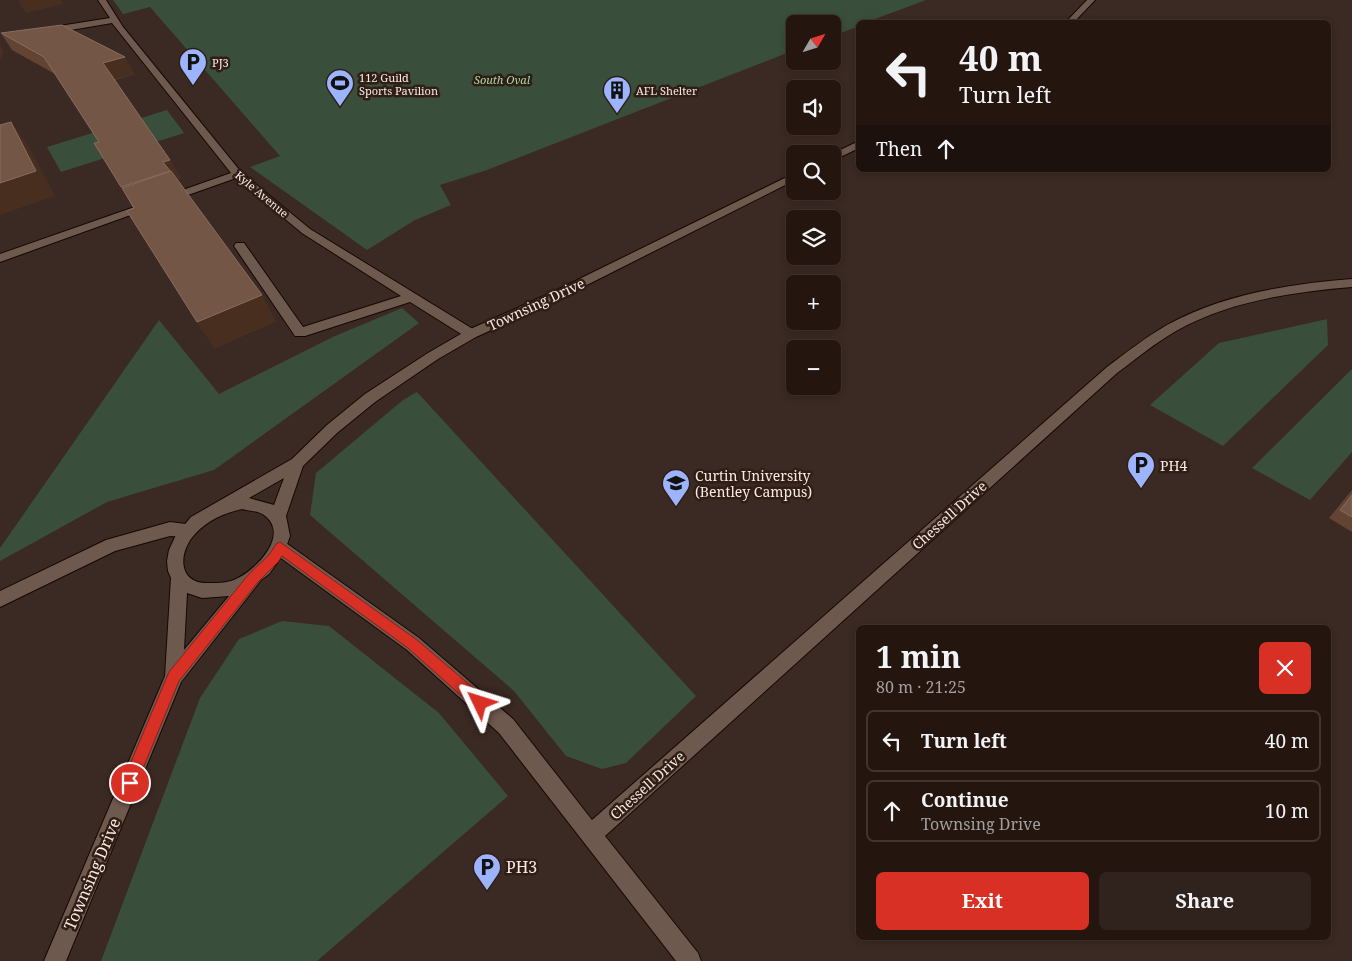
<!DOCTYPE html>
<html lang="en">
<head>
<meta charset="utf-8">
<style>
  :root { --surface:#24160f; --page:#30231d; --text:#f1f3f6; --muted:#a39f9e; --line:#41352f; --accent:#d93025 }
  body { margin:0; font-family:"Noto Serif",serif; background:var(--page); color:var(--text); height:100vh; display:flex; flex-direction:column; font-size:19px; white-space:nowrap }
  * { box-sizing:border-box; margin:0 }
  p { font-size:16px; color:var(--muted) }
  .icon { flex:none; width:28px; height:28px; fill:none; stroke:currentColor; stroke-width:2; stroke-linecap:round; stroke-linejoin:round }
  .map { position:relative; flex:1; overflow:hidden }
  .details { position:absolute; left:856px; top:625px; width:475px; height:315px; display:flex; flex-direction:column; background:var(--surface); border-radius:8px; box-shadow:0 2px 8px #0003,0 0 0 1px var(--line) }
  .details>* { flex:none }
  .banner { position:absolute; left:856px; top:20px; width:475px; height:152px; border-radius:8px; box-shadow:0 2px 8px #0003,0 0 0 1px var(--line); background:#24160f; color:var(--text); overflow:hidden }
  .needle { width:32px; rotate:51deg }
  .controls { position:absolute; left:786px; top:15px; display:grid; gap:10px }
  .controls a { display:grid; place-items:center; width:55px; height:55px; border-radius:8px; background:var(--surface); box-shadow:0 2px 8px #0003,0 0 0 1px var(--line); font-size:25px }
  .pin { position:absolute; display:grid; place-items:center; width:42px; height:42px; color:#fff; margin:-21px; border:2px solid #fff; border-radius:50%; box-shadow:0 1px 5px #0007 }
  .me { position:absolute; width:55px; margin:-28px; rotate:311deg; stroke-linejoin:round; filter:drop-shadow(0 0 4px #0008) }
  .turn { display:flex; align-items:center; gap:18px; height:105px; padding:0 20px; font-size:22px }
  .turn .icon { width:65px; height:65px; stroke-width:2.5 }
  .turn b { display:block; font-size:35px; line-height:42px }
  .then { display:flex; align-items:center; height:48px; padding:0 20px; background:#0003; gap:10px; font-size:19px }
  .round { display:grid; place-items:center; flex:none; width:52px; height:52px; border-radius:8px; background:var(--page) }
  .summary { display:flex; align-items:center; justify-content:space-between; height:85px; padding:0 20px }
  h1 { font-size:30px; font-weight:700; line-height:38px }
  .cta { display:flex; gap:10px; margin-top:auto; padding:10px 20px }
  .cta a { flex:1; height:58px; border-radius:8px; background:var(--accent); color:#fff; font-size:20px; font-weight:700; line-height:58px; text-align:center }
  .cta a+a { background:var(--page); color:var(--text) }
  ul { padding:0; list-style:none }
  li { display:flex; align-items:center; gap:15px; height:62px; margin:0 10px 8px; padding:0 10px; border:2px solid var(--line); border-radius:8px }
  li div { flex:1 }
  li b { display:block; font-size:19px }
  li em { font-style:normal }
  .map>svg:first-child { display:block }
</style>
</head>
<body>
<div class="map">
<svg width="1352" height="961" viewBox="0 0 1352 961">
  <rect width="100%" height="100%" fill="#301e14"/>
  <path fill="#3b2923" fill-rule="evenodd" d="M 0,0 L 1352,0 L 1352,961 L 0,961 ZM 859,22 L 1329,22 L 1329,170 L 859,170 ZM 795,24 L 832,24 L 832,61 L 795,61 ZM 795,89 L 832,89 L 832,126 L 795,126 ZM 795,154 L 832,154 L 832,191 L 795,191 ZM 795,219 L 832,219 L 832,256 L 795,256 ZM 795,284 L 832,284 L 832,321 L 795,321 ZM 795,349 L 832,349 L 832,386 L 795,386 ZM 859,628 L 1329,628 L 1329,938 L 859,938 Z"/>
  <g fill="#3a4e3c">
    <path d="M 113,0 L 926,0 L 867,22 L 859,22 L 859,26 L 833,36 L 832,24 L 795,24 L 795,50 L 487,170 L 440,185 L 451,205 L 415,220 L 367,250 L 250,167 L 280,156 L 150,7 L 123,14 Z"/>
    <path d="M 167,110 L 184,133 L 61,172 L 47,147 Z"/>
    <path d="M 402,308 L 419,323 L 214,470 L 107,502 L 0,561 L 0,548 L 159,320 L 219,394 L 335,336 Z"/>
    <path d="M 1327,319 L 1328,345 L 1223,446 L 1150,405 L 1219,343 Z"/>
    <path d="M 1352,369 L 1352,452 L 1310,500 L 1252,468 Z"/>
    <path d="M 417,392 L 696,696 L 626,763 L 602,769 L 566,756 L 514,691 L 310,515 L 316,473 L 403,400 Z"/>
    <path d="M 282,621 L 329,626 L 439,713 L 508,796 L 317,961 L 101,961 L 200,698 L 239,639 Z"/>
  </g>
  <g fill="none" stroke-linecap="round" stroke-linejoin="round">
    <g stroke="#170702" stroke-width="2">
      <g id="lane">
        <path d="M 98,0 L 106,0 L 123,27 L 241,172 L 310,229 L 476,331 L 477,334 L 476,337 L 466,337 L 410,302 L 305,336 L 295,336 L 234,246 L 236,243 L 244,243 L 303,327 L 401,296 L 302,233 L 236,178 L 171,201 L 163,201 L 162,199 L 163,197 L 231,173 L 112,23 L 47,34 L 43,31 L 47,28 L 110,18 Z"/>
        <path d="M 146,203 L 151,206 L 150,208 L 0,262 L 0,254 Z"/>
        <path d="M 1352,279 L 1352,287 C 1292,292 1229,301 1176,331 C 1155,343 1136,359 1117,373 L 605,836 L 698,953 L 701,961 L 676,961 L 499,733 L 407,650 L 274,553 L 272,548 L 274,543 L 280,541 L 286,543 L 419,638 L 513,719 L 592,820 L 1107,367 C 1127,352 1146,337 1167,325 C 1223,294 1289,284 1352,279 Z"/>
        <path d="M 170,522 L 194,525 L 196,530 L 194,535 L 188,537 L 170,536 L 115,551 L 0,607 L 0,591 L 106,540 Z"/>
      </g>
    </g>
    <g stroke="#170702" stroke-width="2">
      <g id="street">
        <path d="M 1087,0 L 1095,0 L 1074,22 L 1066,22 Z"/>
        <path d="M 859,141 L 859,148 L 832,161 L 832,154 Z"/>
        <path d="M 795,173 L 795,180 L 567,295 L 476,337 L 438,359 L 375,402 L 337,433 L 303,466 L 286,516 L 290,536 L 284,553 L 269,574 L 261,580 L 181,682 L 66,961 L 44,961 L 165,676 L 171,578 L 168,571 L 167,561 L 169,550 L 176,535 L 191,517 L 292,459 L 327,425 L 365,394 L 428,353 L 466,331 L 559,289 ZM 284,478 L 274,505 L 249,498 ZM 242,509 C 249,511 259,511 264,515 C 290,534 258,568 238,578 C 229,583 219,583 209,583 C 177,584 178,552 195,534 C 208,520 224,513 242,509 ZM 187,593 L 202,598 L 229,596 L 184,650 Z"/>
      </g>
    </g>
    <use href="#lane" fill="#6e594e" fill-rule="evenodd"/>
    <use href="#street" fill="#6e594e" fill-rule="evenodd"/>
  </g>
  <g fill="#634433">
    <path d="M 1,33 L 135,74 L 115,80 L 181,178 L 177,179 L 276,321 L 215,348 L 197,322 L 122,188 L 99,142 L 55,74 L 12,50 Z"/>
    <path d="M 1352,490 L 1352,532 L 1329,518 Z"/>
  </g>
  <g fill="#482e1f">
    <path d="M 18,0 L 61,0 L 64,4 L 26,13 Z"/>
    <path d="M 0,45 L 4,52 L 0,61 Z"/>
    <path d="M 125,57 L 135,74 L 113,80 L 103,63 Z"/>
    <path d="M 11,122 L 29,147 L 55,196 L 0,215 L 0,183 Z"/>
    <path d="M 170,160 L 181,178 L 175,180 L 133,205 L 121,187 L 163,162 Z"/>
    <path d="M 262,295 L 276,321 L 215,348 L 197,322 Z"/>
  </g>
  <g fill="#735646" stroke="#886d5f">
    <path d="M 62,25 L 125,57 L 103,63 L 170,160 L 163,162 L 170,171 L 121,187 L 94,143 L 99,142 L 44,57 L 1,33 Z"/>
    <path d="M 11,122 L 36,171 L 0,183 L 0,125 Z"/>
    <path d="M 171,171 L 262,295 L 197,322 L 127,211 L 134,208 L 122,188 Z"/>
    <path d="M 1352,495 L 1352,517 L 1340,510 Z"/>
  </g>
  <path fill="#d93025" stroke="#8d1f18" d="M 280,542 L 417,640 L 485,698 L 487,703 L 485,708 L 480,710 L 475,708 L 408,648 L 282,556 L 278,562 L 258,582 L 179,681 L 135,788 L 130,791 L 124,788 L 122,783 L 169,672 L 249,574 L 269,555 L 276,544 Z"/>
  <defs>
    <g id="parking-pin" transform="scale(1.4375)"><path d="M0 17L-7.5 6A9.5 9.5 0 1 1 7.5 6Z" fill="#9cb4fd" stroke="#301e14"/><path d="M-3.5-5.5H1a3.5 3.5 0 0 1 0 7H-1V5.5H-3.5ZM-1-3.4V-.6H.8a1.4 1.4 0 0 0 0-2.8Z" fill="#111"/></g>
    <g id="stadium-pin" transform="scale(1.4375)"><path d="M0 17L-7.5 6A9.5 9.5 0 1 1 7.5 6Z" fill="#9cb4fd" stroke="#301e14"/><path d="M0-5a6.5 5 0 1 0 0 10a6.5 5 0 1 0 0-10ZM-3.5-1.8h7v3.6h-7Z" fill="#111"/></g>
    <g id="building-pin" transform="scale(1.4375)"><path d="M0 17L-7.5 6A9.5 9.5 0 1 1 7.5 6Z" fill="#9cb4fd" stroke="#301e14"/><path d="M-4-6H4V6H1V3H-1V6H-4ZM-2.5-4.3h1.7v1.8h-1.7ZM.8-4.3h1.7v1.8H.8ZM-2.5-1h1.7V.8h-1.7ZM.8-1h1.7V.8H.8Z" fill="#111"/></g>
    <g id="university-pin" transform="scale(1.4375)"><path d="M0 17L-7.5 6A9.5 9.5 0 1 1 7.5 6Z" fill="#9cb4fd" stroke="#301e14"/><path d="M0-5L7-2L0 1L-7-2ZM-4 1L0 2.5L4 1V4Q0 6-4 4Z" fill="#111"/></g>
  </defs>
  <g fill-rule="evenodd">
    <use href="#parking-pin" x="193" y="62"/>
    <use href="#stadium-pin" x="340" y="83"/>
    <use href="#building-pin" x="617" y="90"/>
    <use href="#parking-pin" x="1141" y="465"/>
    <use href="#university-pin" x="676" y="483"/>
    <use href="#parking-pin" x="487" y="867"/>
  </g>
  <g text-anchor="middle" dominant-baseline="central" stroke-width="5" stroke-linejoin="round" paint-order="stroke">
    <g font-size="11" fill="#f7eae4" stroke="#301e14" text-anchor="start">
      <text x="212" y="62">PJ3</text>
      <text x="359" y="77">112 Guild<tspan x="359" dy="13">Sports Pavilion</tspan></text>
      <text x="636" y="90">AFL Shelter</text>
    </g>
    <g font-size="11" font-style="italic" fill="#a7d9aa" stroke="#301e14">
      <text x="502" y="79">South Oval</text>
    </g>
    <g font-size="11" fill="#f7eae4" stroke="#301e14">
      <text transform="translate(262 194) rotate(40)">Kyle Avenue</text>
    </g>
    <g font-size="14" fill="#f7eae4" stroke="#301e14">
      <text transform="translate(536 304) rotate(-25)">Townsing Drive</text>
      <text transform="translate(949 515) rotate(-42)">Chessell Drive</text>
      <text transform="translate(647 785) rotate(-42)">Chessell Drive</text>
    </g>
    <g font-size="14" fill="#f7eae4" stroke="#301e14" text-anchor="start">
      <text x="1160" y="465">PH4</text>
      <text x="695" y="475">Curtin University<tspan x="695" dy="16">(Bentley Campus)</tspan></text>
    </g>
    <g font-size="16" fill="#f7eae4" stroke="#301e14" text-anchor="start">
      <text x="506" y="867">PH3</text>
    </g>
    <g font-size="16" fill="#f7eae4" stroke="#301e14">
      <text transform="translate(92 874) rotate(-67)">Townsing Drive</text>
    </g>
  </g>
</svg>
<div class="controls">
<a><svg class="needle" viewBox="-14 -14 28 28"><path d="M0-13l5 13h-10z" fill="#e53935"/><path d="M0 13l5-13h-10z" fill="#a39f9e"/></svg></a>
<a><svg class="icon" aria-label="sound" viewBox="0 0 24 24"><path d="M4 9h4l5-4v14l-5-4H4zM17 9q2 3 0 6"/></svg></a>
<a><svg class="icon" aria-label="search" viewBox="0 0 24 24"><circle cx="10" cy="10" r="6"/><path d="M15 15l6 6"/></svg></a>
<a><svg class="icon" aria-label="layers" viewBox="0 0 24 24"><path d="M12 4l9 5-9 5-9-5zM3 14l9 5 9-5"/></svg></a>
<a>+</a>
<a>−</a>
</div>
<div class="pin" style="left:130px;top:783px;background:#d93025"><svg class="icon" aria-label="arrive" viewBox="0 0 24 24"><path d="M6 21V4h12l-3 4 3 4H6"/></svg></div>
<svg class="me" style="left:480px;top:703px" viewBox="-20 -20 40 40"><path d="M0-17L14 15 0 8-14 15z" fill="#d93025" stroke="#fff" stroke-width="4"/></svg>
<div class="banner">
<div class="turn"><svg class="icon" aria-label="left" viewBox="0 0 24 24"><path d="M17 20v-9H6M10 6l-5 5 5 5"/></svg><div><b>40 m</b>Turn left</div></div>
<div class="then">Then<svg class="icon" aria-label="ahead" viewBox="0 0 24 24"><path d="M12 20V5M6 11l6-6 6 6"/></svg></div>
</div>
<section class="details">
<div class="summary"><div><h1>1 min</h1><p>80 m · 21:25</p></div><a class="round" style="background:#d93025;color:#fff"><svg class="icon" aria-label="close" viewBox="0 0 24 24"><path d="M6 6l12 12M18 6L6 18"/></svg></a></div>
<ul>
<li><svg class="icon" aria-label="left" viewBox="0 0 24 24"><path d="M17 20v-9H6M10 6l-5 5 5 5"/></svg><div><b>Turn left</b></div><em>40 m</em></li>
<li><svg class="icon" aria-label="ahead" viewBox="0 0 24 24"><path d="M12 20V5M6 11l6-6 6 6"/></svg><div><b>Continue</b><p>Townsing Drive</p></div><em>10 m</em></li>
</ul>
<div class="cta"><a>Exit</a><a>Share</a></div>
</section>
</div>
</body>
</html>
